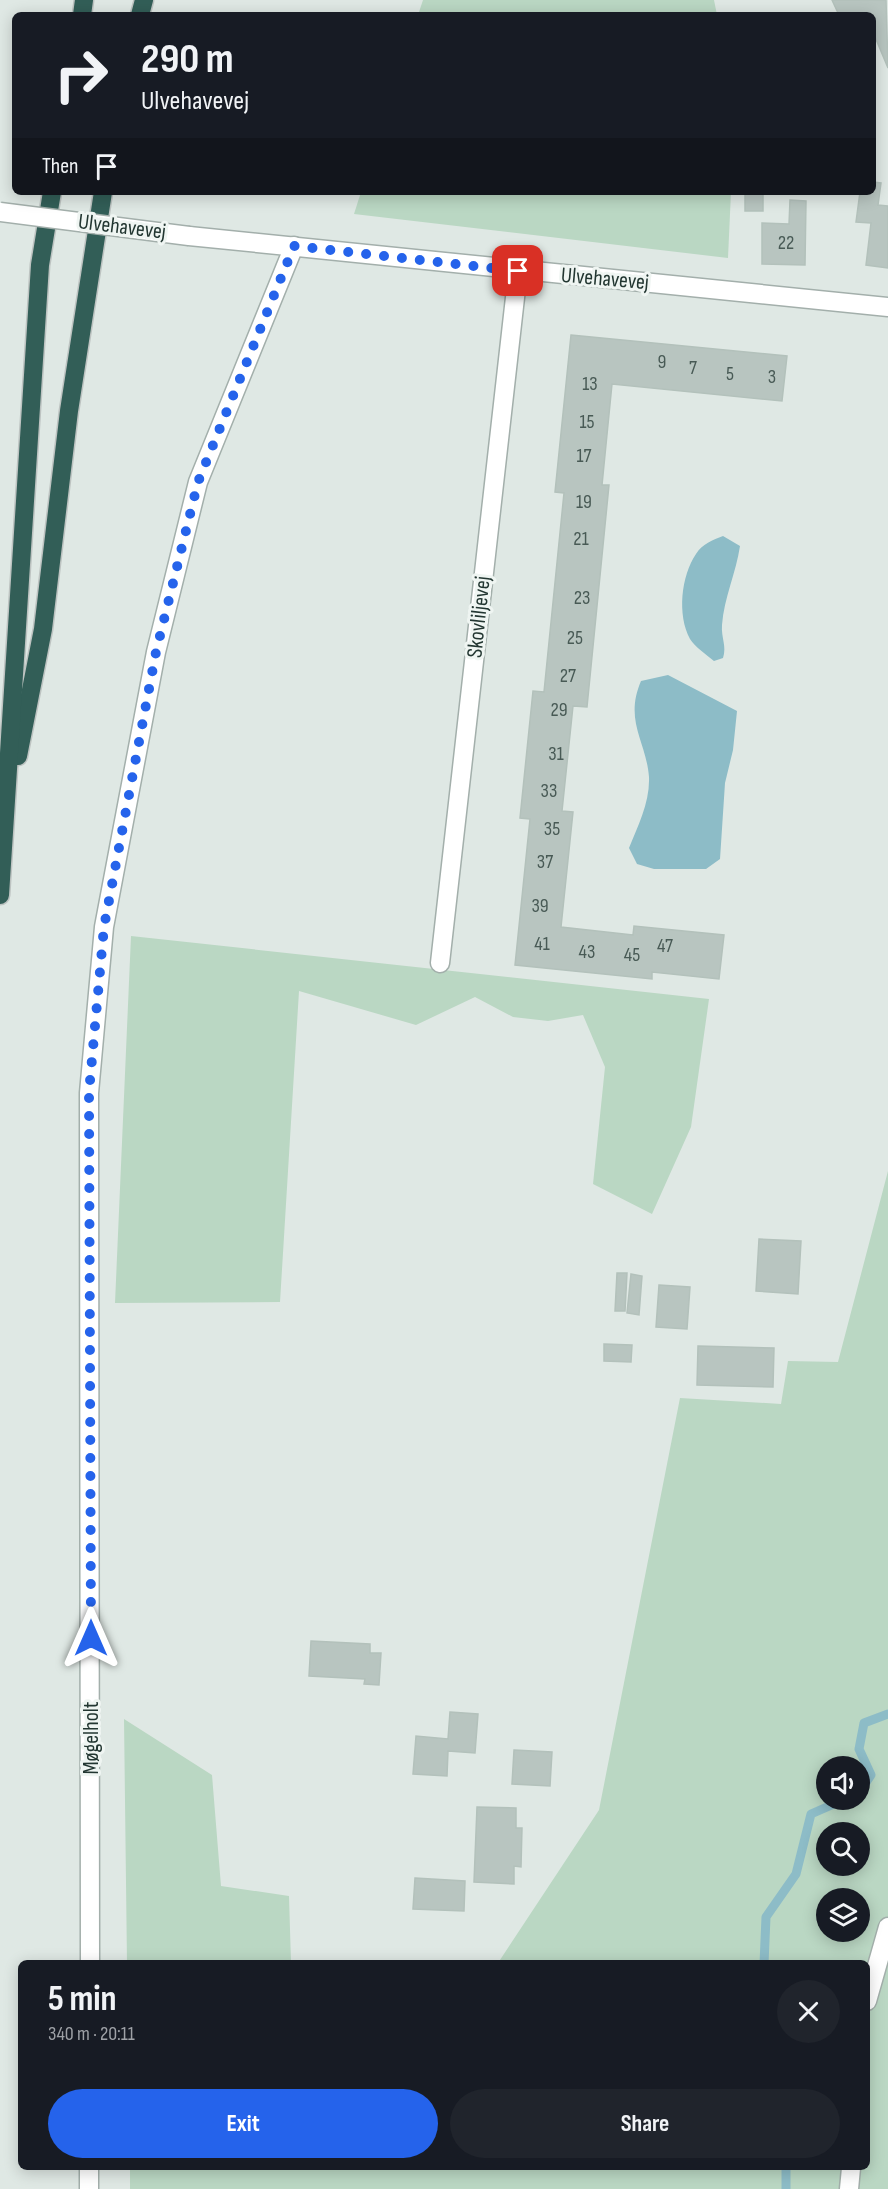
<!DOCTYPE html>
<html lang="en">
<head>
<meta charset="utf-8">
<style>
  :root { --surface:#171b24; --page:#20242c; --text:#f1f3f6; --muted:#9ea1a6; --accent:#2563eb }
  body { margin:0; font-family:"Sofia Sans Condensed",sans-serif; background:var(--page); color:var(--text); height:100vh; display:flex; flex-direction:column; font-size:22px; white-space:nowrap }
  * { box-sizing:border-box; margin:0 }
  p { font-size:20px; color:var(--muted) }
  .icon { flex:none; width:33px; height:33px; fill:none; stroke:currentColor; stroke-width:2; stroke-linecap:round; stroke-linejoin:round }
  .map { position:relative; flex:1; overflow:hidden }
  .sheet { position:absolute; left:18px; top:1960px; width:852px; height:210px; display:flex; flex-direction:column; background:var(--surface); border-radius:9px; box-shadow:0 3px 15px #0003 }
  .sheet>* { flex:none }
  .guide { position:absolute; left:12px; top:12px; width:864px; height:183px; border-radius:9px; box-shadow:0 3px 15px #0003; background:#171b24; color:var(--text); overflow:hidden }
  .tools { position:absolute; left:816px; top:1756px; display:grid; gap:12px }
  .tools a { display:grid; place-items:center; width:54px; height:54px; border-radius:50%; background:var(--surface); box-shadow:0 3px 15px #0003; font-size:30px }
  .pin { position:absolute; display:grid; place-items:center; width:51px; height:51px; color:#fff; margin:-26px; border-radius:12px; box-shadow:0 3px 9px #0006 }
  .me { position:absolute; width:66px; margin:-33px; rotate:0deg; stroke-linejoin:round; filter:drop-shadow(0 0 4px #0008) }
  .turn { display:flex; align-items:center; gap:21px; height:126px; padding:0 30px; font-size:27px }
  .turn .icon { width:78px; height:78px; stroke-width:2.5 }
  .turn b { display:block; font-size:42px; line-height:51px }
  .then { display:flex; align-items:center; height:57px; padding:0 30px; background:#0003; gap:12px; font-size:22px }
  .round { display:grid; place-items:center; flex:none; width:63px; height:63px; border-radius:32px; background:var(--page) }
  .overview { display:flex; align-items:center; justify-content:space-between; height:102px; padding:0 30px }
  h1 { font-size:36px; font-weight:700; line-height:45px }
  .action { display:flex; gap:12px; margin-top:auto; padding:12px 30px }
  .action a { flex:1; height:69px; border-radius:36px; background:var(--accent); color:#fff; font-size:24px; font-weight:700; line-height:69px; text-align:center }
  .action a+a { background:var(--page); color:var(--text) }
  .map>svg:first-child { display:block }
</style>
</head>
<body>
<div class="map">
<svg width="888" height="2189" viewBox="0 0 888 2189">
  <rect width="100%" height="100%" fill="#dfe8e4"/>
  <g fill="#bad7c3" fill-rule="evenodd">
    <path d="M 423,0 L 714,0 L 717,15 L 418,15 Z"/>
    <path d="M 361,192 L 731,192 L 728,258 L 354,214 Z"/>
    <path d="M 131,936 L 709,999 L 691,1127 L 652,1214 L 593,1184 L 605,1067 L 583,1015 L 548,1021 L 513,1017 L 475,997 L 416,1025 L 299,991 L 280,1302 L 115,1303 Z"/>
    <path d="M 888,1171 L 888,2189 L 130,2189 L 130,2168 L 867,2168 L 867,1964 L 498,1963 L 599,1810 L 680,1398 L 781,1404 L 788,1361 L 838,1362 ZM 826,1767 L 860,1767 L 860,1800 L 826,1800 ZM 826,1833 L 860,1833 L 860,1866 L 826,1866 ZM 826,1899 L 860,1899 L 860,1932 L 826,1932 Z"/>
    <path d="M 124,1719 L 212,1775 L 221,1886 L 289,1896 L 291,1963 L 127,1963 Z"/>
  </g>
  <g fill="#8dbcc7">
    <path d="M 723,536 L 740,546 C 736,573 724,598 722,625 C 721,638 727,646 723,658 L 714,661 C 707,655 695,647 690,639 C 677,615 681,576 696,554 C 702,544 713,540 723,536 Z"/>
    <path d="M 668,675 L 737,711 L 733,750 L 725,783 L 720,859 L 706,869 L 654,869 L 637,864 L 629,848 C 638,826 650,802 649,777 C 646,740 624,721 641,681 Z"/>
  </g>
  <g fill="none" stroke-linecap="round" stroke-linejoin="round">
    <g stroke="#8dbcc7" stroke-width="9">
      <path d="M 860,1791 L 871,1775 L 859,1749 L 864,1723 L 888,1714"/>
      <path d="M 764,1964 L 766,1917 L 796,1874 L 811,1814 L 843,1800"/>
      <path d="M 786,2189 L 786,2168"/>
    </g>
  </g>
  <g fill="#b8c5c0" stroke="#b3c1bb" stroke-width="1.5">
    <path d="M 832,0 L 886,0 L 888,68 L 873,32 L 873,15 L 839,15 Z"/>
    <path d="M 873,182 L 881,183 L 878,205 L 888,206 L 888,268 L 866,265 L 871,223 L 856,222 L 860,192 L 873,192 Z"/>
    <rect x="745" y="192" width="18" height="19"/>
    <path d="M 790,200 L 806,201 L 805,265 L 762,264 L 762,223 L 789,224 Z"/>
    <path d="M 571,335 L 787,356 L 782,401 L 612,384 L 602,485 L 609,485 L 587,707 L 573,706 L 562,811 L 573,812 L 561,927 L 633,935 L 634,926 L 724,935 L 719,979 L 652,972 L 652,979 L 515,965 L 530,819 L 520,818 L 533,691 L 544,692 L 564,493 L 555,492 Z"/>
    <path d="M 759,1239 L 801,1241 L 798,1294 L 756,1291 Z"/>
    <path d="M 617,1273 L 627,1273 L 625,1311 L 615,1311 Z"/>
    <path d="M 631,1274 L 642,1276 L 639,1315 L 627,1313 Z"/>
    <path d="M 659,1285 L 690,1287 L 687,1329 L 656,1327 Z"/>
    <path d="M 604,1344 L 632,1345 L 631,1362 L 604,1361 Z"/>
    <path d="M 698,1346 L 774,1348 L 773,1387 L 697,1385 Z"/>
    <path d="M 311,1641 L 370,1644 L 370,1653 L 381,1653 L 379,1685 L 364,1684 L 365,1679 L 309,1676 Z"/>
    <path d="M 450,1712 L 478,1714 L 475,1753 L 448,1751 L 447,1776 L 413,1774 L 416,1736 L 448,1739 Z"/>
    <path d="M 514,1750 L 552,1752 L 550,1786 L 512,1784 Z"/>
    <path d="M 477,1807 L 516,1808 L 516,1828 L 522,1828 L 521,1867 L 514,1866 L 514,1884 L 474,1882 Z"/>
    <path d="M 415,1878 L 465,1881 L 464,1911 L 413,1909 Z"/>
  </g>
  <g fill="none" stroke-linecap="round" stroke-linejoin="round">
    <g stroke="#a3afab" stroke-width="21">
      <g id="minor">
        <path d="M 189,236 L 888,307"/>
        <path d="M 440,963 L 518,271"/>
        <path d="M 90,1964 L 89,1093 L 104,927 L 156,652 L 198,482 L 294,246"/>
        <path d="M 867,2001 L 888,1927"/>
        <path d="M 89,2189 L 89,2168"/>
        <path d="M 849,2189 L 851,2168"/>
      </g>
    </g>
    <g stroke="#bdc3c1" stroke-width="21">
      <g id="highway">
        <path d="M 82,15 L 84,0"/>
        <path d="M 140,15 L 144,0"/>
        <path d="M 18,756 L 43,629 L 69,411 L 103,192"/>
        <path d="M 0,895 L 40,265 L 52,192"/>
      </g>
    </g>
    <use href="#minor" stroke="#fff" stroke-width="18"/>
    <use href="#highway" stroke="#325e57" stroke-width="18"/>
    <g stroke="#a3afab" stroke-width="21" stroke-linecap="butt">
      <path id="minor-bridge" d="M 0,212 L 189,236"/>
    </g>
    <use href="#minor-bridge" stroke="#fff" stroke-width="18"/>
  </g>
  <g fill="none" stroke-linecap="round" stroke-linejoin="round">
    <path stroke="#2563eb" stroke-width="10" stroke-dasharray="0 18" d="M 91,1638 L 89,1092 L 104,927 L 156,652 L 198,482 L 294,246 L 518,271"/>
  </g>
  <g text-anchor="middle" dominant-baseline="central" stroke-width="6" stroke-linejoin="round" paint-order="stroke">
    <g font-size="20" fill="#485a55">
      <text x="786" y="243">22</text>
      <text x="662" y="362">9</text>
      <text x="693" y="368">7</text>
      <text x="730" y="374">5</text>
      <text x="772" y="377">3</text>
      <text x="590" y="384">13</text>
      <text x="587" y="422">15</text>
      <text x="584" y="456">17</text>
      <text x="584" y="502">19</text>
      <text x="581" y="539">21</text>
      <text x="582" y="598">23</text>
      <text x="575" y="638">25</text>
      <text x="568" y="676">27</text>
      <text x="559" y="710">29</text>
      <text x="556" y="754">31</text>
      <text x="549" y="791">33</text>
      <text x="552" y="829">35</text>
      <text x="545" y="862">37</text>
      <text x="540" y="906">39</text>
      <text x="542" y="944">41</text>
      <text x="665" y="946">47</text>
      <text x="587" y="952">43</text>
      <text x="632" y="955">45</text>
    </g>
    <g font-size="22" fill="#223631" stroke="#eff5f2">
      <text transform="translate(122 227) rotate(7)">Ulvehavevej</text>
      <text transform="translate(605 279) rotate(5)">Ulvehavevej</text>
      <text transform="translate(479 617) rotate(-84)">Skovliljevej</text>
      <text transform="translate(91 1738) rotate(-90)">Møgelholt</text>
    </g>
  </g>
</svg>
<div class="tools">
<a><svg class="icon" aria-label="sound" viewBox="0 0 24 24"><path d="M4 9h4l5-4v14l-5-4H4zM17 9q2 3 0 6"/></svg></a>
<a><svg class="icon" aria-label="search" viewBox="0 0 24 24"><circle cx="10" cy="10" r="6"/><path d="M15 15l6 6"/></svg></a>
<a><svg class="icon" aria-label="layers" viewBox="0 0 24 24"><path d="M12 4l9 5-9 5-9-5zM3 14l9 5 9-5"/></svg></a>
</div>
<div class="pin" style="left:518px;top:271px;background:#d93025"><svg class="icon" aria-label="arrive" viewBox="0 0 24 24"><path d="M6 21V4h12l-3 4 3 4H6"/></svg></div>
<svg class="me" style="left:91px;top:1638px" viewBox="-20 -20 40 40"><path d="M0-17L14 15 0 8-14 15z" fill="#2563eb" stroke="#fff" stroke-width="4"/></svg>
<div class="guide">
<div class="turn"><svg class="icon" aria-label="right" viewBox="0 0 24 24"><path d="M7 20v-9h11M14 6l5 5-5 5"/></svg><div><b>290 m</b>Ulvehavevej</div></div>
<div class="then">Then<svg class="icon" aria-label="arrive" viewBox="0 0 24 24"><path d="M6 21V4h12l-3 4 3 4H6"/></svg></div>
</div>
<section class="sheet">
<div class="overview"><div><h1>5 min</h1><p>340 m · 20:11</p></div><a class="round"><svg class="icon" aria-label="close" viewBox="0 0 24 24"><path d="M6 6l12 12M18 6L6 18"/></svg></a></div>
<div class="action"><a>Exit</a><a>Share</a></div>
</section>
</div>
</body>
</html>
